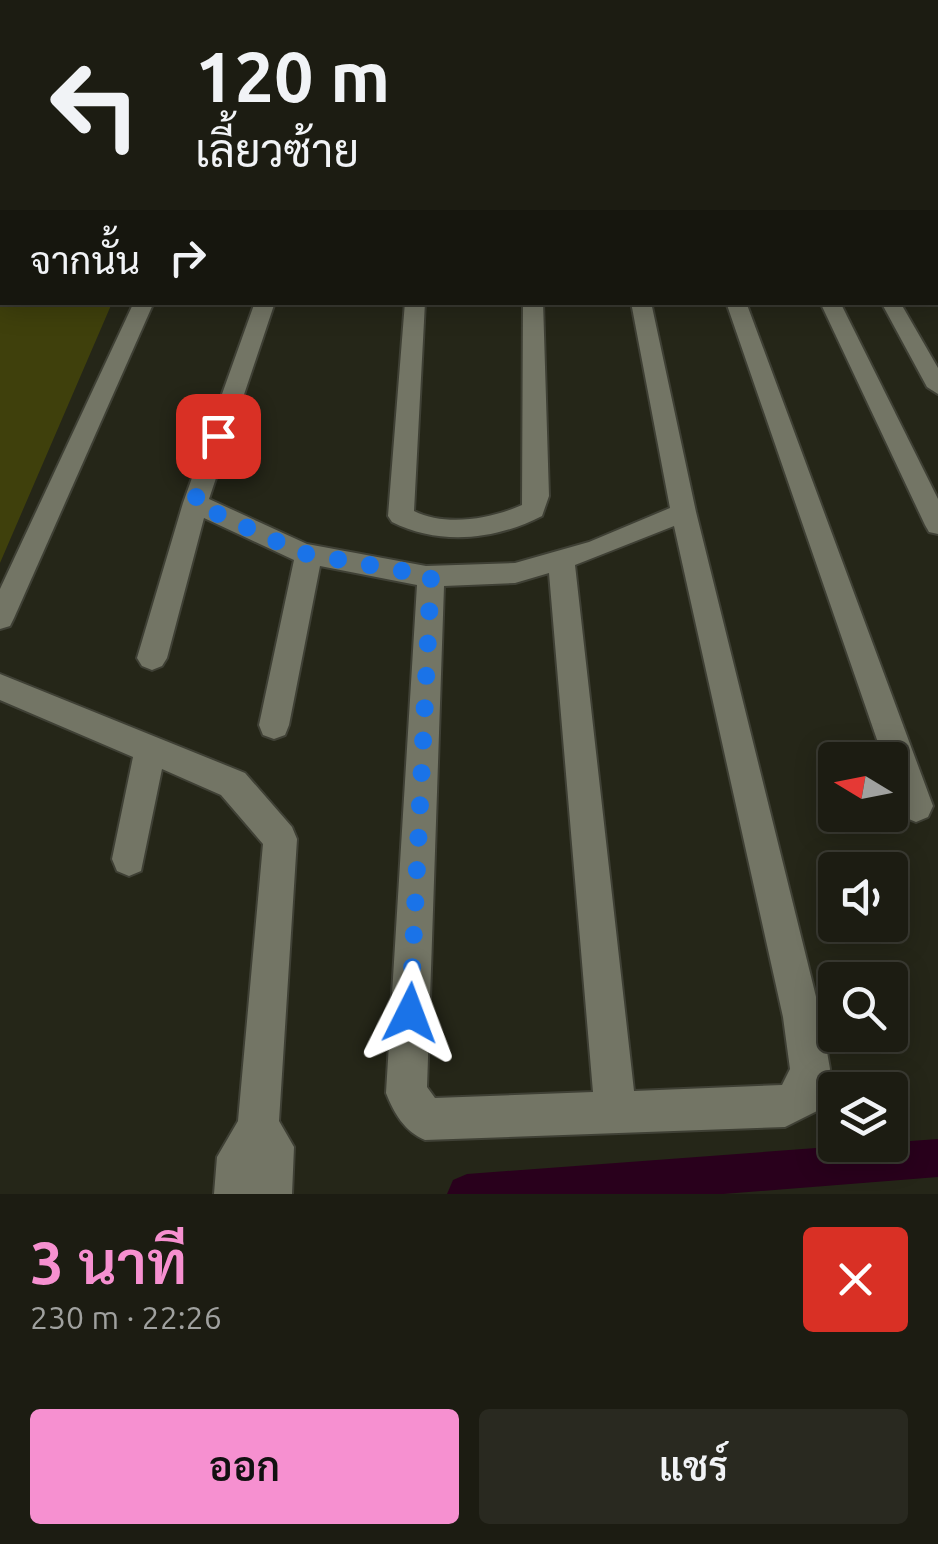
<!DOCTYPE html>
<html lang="th">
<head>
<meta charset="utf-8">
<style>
  :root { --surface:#1c1c12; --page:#292920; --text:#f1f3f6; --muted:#a0a19f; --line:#3a3a32; --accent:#f690d0 }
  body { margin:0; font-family:Ubuntu,Sarabun,sans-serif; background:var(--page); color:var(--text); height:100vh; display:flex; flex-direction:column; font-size:38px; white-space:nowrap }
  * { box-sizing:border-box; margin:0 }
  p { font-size:32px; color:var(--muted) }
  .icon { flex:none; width:55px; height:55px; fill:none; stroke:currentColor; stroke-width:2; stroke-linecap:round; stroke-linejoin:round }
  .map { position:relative; height:1194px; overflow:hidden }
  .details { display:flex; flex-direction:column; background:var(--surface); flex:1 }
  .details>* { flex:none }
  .top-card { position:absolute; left:0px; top:0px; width:940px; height:305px; box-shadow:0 5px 25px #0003,0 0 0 2px var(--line); background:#1c1c12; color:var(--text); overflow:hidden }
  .needle { width:65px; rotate:280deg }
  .controls { position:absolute; left:818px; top:742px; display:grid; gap:20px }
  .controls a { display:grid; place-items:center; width:90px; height:90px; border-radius:10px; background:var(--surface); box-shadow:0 5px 25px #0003,0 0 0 2px var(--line); font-size:50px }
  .pin { position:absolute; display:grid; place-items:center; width:85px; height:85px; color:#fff; margin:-42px; border-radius:20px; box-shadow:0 5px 15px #0006 }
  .me { position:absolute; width:110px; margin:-55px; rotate:3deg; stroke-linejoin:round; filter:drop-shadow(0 0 8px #0008) }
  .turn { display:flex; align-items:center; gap:35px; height:210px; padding:0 30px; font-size:45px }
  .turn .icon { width:130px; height:130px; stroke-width:2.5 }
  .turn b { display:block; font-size:70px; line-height:85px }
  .then { display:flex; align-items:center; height:95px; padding:0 30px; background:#0003; gap:20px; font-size:38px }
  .round { display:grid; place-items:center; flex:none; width:105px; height:105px; border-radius:10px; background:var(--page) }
  .overview { display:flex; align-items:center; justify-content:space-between; height:170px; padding:0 30px }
  h1 { font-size:60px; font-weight:600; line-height:75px; color:var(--accent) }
  .cta { display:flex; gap:20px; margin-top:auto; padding:20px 30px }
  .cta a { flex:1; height:115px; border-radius:10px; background:var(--accent); color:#111; font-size:40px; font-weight:600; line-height:115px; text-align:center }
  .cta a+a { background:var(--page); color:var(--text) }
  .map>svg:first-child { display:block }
</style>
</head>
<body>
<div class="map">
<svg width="938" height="1194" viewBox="0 0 938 1194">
  <rect width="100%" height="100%" fill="#252618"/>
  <path fill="#3f400c" d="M 0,182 L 2,302 L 112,303 L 0,563 Z"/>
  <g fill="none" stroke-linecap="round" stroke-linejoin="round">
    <path fill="#29001c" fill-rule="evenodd" d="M 938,1139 L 938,1177 L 723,1194 L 447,1194 L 453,1180 L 467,1174 Z"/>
    <g stroke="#3f4035" stroke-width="5">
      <g id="service">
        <path d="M 545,0 L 551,0 L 553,2 L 547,2 Z"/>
        <rect x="617" y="0" width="6" height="2"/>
      </g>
    </g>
    <g stroke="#3f4035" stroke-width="4">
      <g id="minor">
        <path d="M 55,0 L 115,0 L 117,2 L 54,2 Z"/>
        <path d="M 121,0 L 157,0 L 159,2 L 120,2 Z"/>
        <path d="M 428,0 L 440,0 L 441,2 L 430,2 Z"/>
        <path d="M 629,0 L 643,0 L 645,2 L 631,2 Z"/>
        <path d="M 736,0 L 748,0 L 749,2 L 738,2 Z"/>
        <path d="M 134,302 L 154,302 L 14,618 L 10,626 L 0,629 L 0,589 Z"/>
        <path d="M 255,302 L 275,302 L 209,499 L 307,544 L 426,566 L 515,563 L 589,542 L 670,508 L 631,302 L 651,302 L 696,512 L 821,1017 L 830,1069 L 817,1111 L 785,1127 L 425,1140 C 404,1131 394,1113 386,1093 L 417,585 L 320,566 L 289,725 L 285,735 L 274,739 L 263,735 L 259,725 L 294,560 L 204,518 L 167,658 L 162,666 L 152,670 L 142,666 L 137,658 L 183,503 ZM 674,526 L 783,1017 L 790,1069 L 782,1085 L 634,1091 L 575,565 ZM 549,573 L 593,1092 L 435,1098 L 427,1087 L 444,586 L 515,583 Z"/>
        <path d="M 405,302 L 425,302 L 414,511 C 446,527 491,519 522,505 L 523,302 L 543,302 L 549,496 L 542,516 C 495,540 440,546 392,522 L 388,516 Z"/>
        <path d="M 726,302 L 746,302 L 933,806 L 928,817 L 916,822 L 904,817 C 896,798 890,781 890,760 L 884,760 Z"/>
        <path d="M 820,302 L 840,302 L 938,499 L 938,534 L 929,532 L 925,525 Z"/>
        <path d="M 881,302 L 900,302 L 938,368 L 938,394 L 927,387 Z"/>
        <path d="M 0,674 L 245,773 L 292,827 L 297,839 L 279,1121 L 294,1147 L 292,1194 L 214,1194 L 217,1157 L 238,1121 L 263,844 L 221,795 L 162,769 L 141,871 L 129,876 L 117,871 L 112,859 L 133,757 L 0,700 Z"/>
      </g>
    </g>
    <g stroke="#3f4035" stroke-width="5">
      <path id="secondary" d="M 827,0 L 849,0 L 850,2 L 829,2 Z"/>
    </g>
    <g stroke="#3f4035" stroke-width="5">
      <path id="motorway" d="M 661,0 L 676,0 L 677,2 L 663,2 Z"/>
    </g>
    <use href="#service" fill="#737565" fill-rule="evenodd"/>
    <use href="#minor" fill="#737565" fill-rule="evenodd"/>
    <use href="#secondary" fill="#95747f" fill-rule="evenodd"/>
    <use href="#motorway" fill="#e573bc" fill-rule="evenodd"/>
  </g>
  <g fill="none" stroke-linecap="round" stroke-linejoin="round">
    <path stroke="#1a73e8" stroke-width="18" stroke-dasharray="0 32.4" d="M 218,436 L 194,503 L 302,553 L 431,576 L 410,1013"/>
  </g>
</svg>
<div class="controls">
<a><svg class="needle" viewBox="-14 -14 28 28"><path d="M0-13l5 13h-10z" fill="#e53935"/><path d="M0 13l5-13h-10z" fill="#a0a19f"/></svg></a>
<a><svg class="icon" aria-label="sound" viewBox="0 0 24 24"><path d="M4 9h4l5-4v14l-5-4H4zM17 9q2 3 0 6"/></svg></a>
<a><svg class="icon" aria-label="search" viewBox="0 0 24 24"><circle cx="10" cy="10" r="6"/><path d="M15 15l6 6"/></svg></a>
<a><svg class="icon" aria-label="layers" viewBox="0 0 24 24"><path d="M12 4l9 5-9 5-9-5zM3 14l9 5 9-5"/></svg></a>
</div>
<div class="pin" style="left:218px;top:436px;background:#d93025"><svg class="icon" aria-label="arrive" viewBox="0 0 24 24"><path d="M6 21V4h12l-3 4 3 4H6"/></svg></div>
<svg class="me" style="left:410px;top:1013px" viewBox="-20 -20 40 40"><path d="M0-17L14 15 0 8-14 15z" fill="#1a73e8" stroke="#fff" stroke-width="4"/></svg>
<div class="top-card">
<div class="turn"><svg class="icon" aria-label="left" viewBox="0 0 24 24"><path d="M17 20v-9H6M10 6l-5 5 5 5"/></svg><div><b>120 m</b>เลี้ยวซ้าย</div></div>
<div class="then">จากนั้น<svg class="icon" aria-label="right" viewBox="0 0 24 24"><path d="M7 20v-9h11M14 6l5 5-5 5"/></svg></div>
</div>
</div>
<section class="details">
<div class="overview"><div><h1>3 นาที</h1><p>230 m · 22:26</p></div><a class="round" style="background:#d93025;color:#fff"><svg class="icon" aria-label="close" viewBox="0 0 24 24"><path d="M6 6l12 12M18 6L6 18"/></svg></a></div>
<div class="cta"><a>ออก</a><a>แชร์</a></div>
</section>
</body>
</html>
